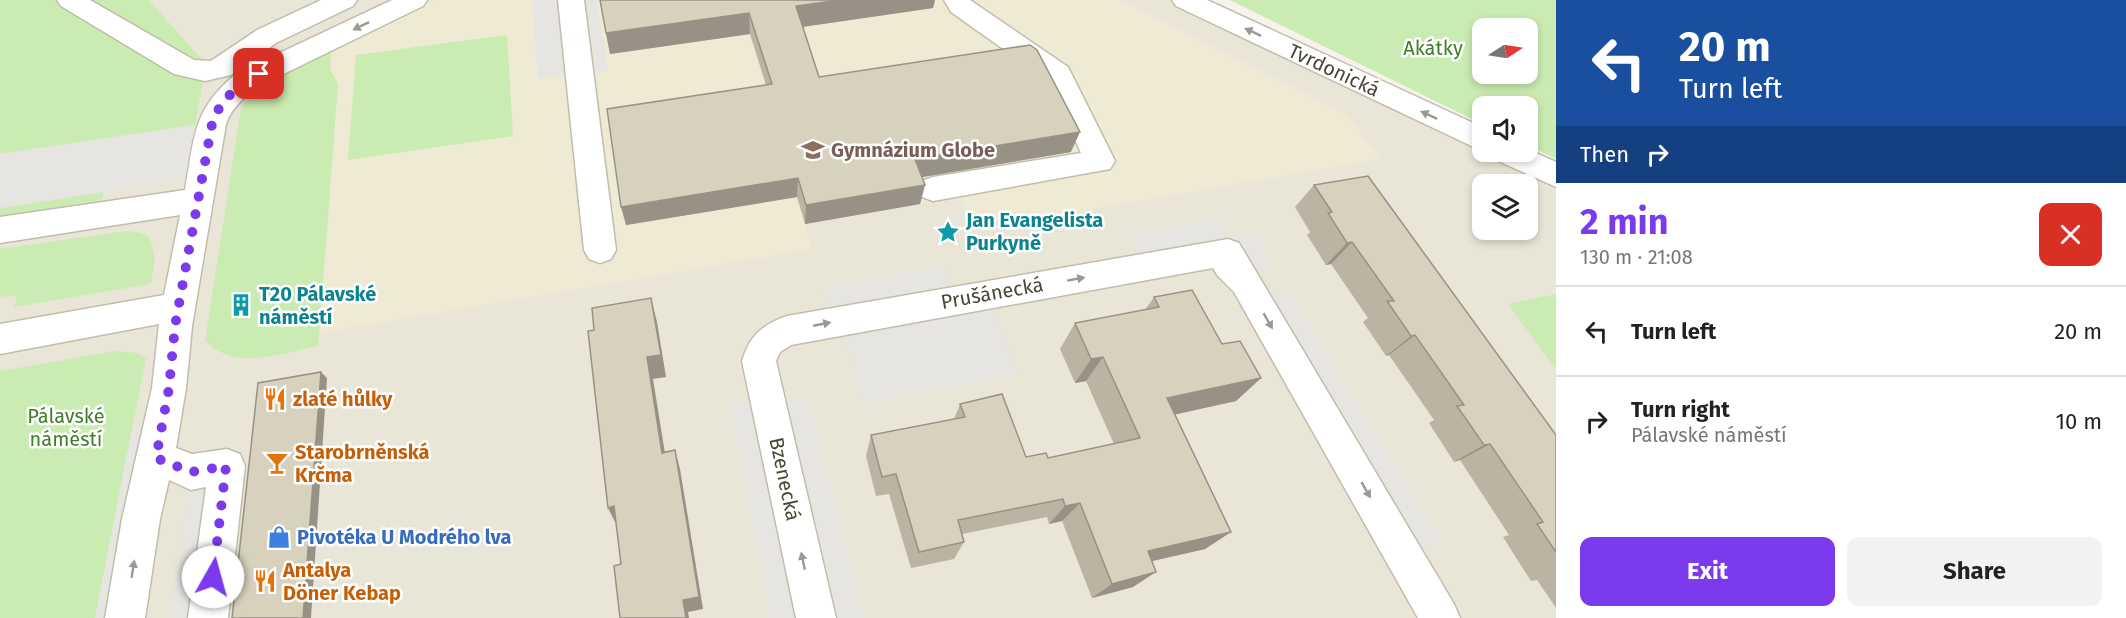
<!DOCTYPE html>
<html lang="en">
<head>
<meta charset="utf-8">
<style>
  :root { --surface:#fff; --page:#f2f2f2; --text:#222; --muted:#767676; --line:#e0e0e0; --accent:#7c3aed }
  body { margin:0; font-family:"Fira Sans",sans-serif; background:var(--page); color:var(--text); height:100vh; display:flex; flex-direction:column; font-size:22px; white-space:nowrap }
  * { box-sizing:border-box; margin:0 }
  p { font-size:20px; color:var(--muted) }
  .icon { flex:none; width:33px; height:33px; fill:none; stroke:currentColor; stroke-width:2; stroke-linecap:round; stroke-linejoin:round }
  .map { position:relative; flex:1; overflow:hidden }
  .side { display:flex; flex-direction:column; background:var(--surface); width:570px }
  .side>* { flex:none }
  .hud { background:#1a4fa0; color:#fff; overflow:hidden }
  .needle { width:39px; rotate:78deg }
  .tools { position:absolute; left:1472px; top:18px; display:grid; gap:12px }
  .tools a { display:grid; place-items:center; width:66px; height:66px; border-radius:12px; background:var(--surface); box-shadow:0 3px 9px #0003; font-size:30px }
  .pin { position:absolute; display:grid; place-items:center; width:51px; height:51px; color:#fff; margin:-26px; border-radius:12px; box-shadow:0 3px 9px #0006 }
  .me { position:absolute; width:66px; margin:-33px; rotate:7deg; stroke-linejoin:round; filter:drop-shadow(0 0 4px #0008) }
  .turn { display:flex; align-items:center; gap:21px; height:126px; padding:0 24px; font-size:27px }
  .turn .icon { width:78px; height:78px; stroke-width:2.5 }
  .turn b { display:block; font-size:42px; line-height:51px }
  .then { display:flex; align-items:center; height:57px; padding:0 24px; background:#0003; gap:12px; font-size:22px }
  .round { display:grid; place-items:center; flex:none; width:63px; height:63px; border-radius:12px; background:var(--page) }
  .head { display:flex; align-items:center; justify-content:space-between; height:102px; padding:0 24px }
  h1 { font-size:36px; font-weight:700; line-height:45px; color:var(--accent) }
  .cta { display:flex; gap:12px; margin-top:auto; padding:12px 24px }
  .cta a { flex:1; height:69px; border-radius:12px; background:var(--accent); color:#fff; font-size:24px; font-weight:700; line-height:69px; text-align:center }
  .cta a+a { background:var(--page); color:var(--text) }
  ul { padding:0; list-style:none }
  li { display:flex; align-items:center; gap:18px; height:90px; padding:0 24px; border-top:2px solid var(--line) }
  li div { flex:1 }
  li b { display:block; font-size:22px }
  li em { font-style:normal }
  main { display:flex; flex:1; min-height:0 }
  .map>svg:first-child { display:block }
</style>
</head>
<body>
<main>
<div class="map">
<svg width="1556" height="618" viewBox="0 0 1556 618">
  <rect width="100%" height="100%" fill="#f5f3ea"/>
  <path fill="#e9e6d7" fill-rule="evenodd" d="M 149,0 L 1185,0 L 1482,140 L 1482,152 L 1506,152 L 1556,175 L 1556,618 L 0,618 L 0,103 L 206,64 ZM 1482,184 L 1527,184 L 1527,230 L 1482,230 Z"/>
  <path fill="#efead3" d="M 434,0 L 1120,0 L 1346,114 L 1381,159 L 973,230 L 959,198 L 920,204 L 805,223 L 812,249 L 320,333 L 338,84 L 330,69 L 331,50 Z"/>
  <g fill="#caebb1" fill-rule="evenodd">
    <path d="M 0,0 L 149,0 L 206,64 L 195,125 L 0,154 Z"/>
    <path d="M 1230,0 L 1556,0 L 1556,159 L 1527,145 L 1527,106 L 1482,106 L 1482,124 ZM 1482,28 L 1527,28 L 1527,74 L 1482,74 Z"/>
    <path d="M 507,35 L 513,136 L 348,160 L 356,55 Z"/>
    <path d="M 331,50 L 330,69 L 338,84 L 318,346 C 281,353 236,372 205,341 L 241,108 C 259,78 301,65 331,50 Z"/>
    <path d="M 104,192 L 102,200 L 0,216 L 0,208 Z"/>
    <path d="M 126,231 L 141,233 L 150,238 L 155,259 L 151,284 L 14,307 L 17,295 L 0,297 L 0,249 Z"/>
    <path d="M 1556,294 L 1556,369 L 1508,304 Z"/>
    <path d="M 116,351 L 138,353 L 146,359 L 95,618 L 0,618 L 0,371 Z"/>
  </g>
  <g fill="#e7e5e1">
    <path d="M 532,0 L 597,0 L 608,71 L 538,79 Z"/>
    <path d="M 195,125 L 185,179 L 0,208 L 0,154 Z"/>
    <path d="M 1219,218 L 1230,237 L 1254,233 L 1275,267 L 1241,274 L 1228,252 L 1147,267 L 1130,234 Z"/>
    <path d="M 945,266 L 958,299 L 986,294 L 1018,374 L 863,403 L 840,321 L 832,322 L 823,288 Z"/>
    <path d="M 1288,290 L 1442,542 L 1402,552 L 1253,295 Z"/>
    <path d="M 169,388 L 125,618 L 95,618 L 131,433 Z"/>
    <path d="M 807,396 L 865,618 L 770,618 L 730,404 L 767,397 L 769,403 Z"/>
    <path d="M 189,486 L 223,494 L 208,618 L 170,618 Z"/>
  </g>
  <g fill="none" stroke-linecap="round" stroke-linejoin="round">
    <g stroke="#c1bdac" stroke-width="3">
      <g id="minor">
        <path d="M 57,0 L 90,0 L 194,60 L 211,61 L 257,30 L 321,0 L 357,0 L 353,6 L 276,43 L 231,75 L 205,81 L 174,74 L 61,6 Z"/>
        <path d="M 392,0 L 427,0 L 423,6 L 257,87 C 244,98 232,107 226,124 L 192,326 L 186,388 L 176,448 L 192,454 L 227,449 L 240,454 L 245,466 L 228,618 L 188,618 L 206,487 L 191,490 L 169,480 L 160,519 L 145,618 L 105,618 L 122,519 L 152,388 L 159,324 L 0,354 L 0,324 L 164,295 L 180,215 L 0,243 L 0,217 L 185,190 C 195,136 192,110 237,73 Z"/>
        <path d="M 558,0 L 584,0 L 616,250 L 611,259 L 600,263 L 589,259 L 584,250 Z"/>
        <path d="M 944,0 L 970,0 L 1068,67 L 1115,161 L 1110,169 L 933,201 L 922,197 L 918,189 L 922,181 L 933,177 L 1081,153 L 1047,80 L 951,12 Z"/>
        <path d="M 1172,0 L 1207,0 L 1482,127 L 1482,151 L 1176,6 Z"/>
        <path d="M 1527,149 L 1556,162 L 1556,187 L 1496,160 L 1491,152 L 1527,152 Z"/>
        <path d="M 1228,239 L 1239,243 L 1454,604 L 1460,618 L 1418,618 L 1234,292 L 1217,275 L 1213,268 L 791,345 L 780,352 L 776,361 L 836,618 L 796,618 L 742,361 C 750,335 762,325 787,316 Z"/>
      </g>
    </g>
    <use href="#minor" fill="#fff" fill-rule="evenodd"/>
  </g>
  <g fill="#bab4a3">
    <path d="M 600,0 L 935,0 L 933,8 L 802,27 L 819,77 L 1071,152 L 922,177 L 925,185 L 920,204 L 805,224 L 797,197 L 626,225 L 766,85 L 750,34 L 610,54 L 606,33 Z"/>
    <path d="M 1314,185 L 1556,435 L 1556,608 L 1537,580 L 1531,581 L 1503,537 L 1509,535 L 1460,460 L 1454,462 L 1429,423 L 1434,420 L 1389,355 L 1386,356 L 1363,322 L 1368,318 L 1331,264 L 1326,265 L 1307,235 L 1310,232 L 1295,207 Z"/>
    <path d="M 1154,297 L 1222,344 L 1261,378 L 1236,401 L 1175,414 L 1231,532 L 1205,549 L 1152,561 L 1133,587 L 1092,598 L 1062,521 L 1049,524 L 1047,517 L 962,534 L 964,542 L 954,559 L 911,568 L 889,494 L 876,496 L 866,456 L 871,435 L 954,419 L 960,404 L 1026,457 L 1048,458 L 1114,444 L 1086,381 L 1075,383 L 1060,349 L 1075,323 L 1145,310 Z"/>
  </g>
  <g fill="#979285">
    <path d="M 840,0 L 935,0 L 933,8 L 795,28 L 796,6 Z"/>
    <path d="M 749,13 L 750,34 L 610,54 L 606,33 Z"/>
    <path d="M 1080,132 L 1071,152 L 911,179 L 915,159 Z"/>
    <path d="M 798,178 L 797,197 L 626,225 L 621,207 Z"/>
    <path d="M 925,185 L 920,204 L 805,224 L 806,205 Z"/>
    <path d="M 1352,242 L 1331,264 L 1326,265 L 1347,243 Z"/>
    <path d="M 651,298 L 657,322 L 666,377 L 653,379 L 668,472 L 662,453 L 647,357 Z"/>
    <path d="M 1415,335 L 1389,355 L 1386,356 L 1411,336 Z"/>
    <path d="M 1103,357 L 1086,381 L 1075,383 L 1091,359 Z"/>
    <path d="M 321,372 L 327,378 L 311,618 L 303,618 Z"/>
    <path d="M 1261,378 L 1236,401 L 1146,421 L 1167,398 Z"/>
    <path d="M 1490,444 L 1460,460 L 1454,462 L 1484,445 Z"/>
    <path d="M 675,450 L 680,469 L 703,609 L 688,612 L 689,618 L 686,618 L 683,600 Z"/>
    <path d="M 1080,503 L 1062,521 L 1049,524 L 1065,506 Z"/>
    <path d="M 614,506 L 616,524 L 608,508 Z"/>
    <path d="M 1231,532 L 1205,549 L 1126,567 L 1148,551 Z"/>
    <path d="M 1156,572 L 1133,587 L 1092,598 L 1112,584 Z"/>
  </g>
  <g fill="#d8d1be" stroke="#979285" stroke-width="1.5">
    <path d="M 600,0 L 840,0 L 796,6 L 819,77 L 1030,45 L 1037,50 L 1080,132 L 915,159 L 925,185 L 806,205 L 798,178 L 621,207 L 607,109 L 772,84 L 749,13 L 606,33 Z"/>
    <path d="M 1368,176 L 1556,435 L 1556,552 L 1537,524 L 1543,522 L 1490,444 L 1484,445 L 1457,406 L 1464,405 L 1415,335 L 1411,336 L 1387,301 L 1394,301 L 1352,242 L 1347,243 L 1328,213 L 1332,212 L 1314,185 Z"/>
    <path d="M 1192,290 L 1222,344 L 1240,341 L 1261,378 L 1167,398 L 1231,532 L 1148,551 L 1156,572 L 1112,584 L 1080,503 L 1065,506 L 1063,499 L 958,520 L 964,542 L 919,552 L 896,474 L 882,477 L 871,435 L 965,417 L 960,404 L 1002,394 L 1026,457 L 1046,453 L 1048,458 L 1140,438 L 1103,357 L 1091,359 L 1075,323 L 1159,307 L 1154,297 Z"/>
    <path d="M 651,298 L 661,355 L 647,357 L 662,453 L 675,450 L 699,597 L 683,600 L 686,618 L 620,618 L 614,566 L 621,564 L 614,506 L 608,508 L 588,331 L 594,330 L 592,308 Z"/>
    <path d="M 321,372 L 303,618 L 232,618 L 258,383 Z"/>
  </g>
  <defs><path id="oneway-solid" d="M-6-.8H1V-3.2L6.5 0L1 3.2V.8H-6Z" transform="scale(1.5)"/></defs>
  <g fill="#9b9991">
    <use href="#oneway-solid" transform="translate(361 26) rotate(154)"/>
    <use href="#oneway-solid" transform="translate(1253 32) rotate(-155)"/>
    <use href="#oneway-solid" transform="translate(1429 115) rotate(-155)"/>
    <use href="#oneway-solid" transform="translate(1076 279) rotate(-10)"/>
    <use href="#oneway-solid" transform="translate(1268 321) rotate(60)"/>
    <use href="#oneway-solid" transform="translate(822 324) rotate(-11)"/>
    <use href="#oneway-solid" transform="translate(1366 490) rotate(60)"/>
    <use href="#oneway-solid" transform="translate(803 561) rotate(-102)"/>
    <use href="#oneway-solid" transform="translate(133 569) rotate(-81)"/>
  </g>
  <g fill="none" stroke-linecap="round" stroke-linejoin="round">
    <path stroke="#7c3aed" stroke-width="10" stroke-dasharray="0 18" d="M 213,577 L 226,466 L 191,472 L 156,458 L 169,388 L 175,326 L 212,124 C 219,101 238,85 259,74"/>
  </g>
  <defs>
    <g id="school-bare" transform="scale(1.8)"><path d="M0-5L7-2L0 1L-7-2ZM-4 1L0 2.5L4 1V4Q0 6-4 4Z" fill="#8d6e63" stroke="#fff" stroke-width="2.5" paint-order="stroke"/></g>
    <g id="sight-bare" transform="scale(1.8)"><path d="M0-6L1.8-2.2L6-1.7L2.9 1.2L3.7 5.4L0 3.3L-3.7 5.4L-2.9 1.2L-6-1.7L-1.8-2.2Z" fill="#0f9aa8" stroke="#fff" stroke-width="2.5" paint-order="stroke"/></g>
    <g id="building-bare" transform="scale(1.8)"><path d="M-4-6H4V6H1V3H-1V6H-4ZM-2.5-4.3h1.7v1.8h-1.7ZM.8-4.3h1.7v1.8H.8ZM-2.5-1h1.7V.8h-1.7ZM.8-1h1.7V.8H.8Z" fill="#0f9aa8" stroke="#fff" stroke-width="2.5" paint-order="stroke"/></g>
    <g id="restaurant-bare" transform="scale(1.8)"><path d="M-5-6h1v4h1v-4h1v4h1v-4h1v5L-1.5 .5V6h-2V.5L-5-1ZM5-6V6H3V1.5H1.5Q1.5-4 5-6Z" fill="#e8710a" stroke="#fff" stroke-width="2.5" paint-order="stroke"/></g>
    <g id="bar-bare" transform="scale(1.8)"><path d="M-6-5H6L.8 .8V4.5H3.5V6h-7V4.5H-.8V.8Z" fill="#e8710a" stroke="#fff" stroke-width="2.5" paint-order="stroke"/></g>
    <g id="shop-bare" transform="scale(1.8)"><path d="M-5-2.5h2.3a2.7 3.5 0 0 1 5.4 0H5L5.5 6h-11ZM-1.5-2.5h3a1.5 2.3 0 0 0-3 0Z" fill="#3f7fe0" stroke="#fff" stroke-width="2.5" paint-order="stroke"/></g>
  </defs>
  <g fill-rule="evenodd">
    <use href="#school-bare" x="813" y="150"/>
    <use href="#sight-bare" x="948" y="232"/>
    <use href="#building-bare" x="241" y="305"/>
    <use href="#restaurant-bare" x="275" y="399"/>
    <use href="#bar-bare" x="277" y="463"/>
    <use href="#shop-bare" x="279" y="537"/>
    <use href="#restaurant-bare" x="265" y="581"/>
  </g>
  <g text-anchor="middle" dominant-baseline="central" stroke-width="5" stroke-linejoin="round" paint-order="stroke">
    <g font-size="20" fill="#3e7f27" stroke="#fff">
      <text x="1433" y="48">Akátky</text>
      <text x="66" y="416">Pálavské<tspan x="66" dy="23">náměstí</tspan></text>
    </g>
    <g font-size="20" fill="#4a4537" stroke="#fff">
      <text transform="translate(1334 70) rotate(25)">Tvrdonická</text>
      <text transform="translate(992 293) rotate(-10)">Prušánecká</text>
      <text transform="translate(785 479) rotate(78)">Bzenecká</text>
    </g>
    <g font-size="20" font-weight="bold" fill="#785e54" stroke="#fff" text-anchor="start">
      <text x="831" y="150">Gymnázium Globe</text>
    </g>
    <g font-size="20" font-weight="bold" fill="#0d838f" stroke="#fff" text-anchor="start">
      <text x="966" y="220">Jan Evangelista<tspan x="966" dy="23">Purkyně</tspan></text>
      <text x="259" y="294">T20 Pálavské<tspan x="259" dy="23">náměstí</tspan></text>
    </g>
    <g font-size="20" font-weight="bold" fill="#c56008" stroke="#fff" text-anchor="start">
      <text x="293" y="399">zlaté hůlky</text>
      <text x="295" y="452">Starobrněnská<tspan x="295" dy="23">Krčma</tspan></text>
      <text x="283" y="570">Antalya<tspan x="283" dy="23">Döner Kebap</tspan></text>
    </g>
    <g font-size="20" font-weight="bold" fill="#366cbe" stroke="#fff" text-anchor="start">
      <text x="297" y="537">Pivotéka U Modrého lva</text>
    </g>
  </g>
</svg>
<div class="tools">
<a><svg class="needle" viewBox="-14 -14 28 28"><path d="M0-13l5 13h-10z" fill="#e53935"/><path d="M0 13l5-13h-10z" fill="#767676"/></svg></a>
<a><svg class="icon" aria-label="sound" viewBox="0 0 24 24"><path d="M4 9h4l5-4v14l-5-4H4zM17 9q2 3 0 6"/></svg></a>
<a><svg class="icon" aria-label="layers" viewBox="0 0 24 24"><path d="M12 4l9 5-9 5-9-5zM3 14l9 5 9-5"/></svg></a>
</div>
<div class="pin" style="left:259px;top:74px;background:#d93025"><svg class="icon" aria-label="arrive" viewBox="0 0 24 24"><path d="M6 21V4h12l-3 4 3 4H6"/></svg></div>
<svg class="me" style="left:213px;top:577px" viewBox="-20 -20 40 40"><circle r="19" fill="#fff"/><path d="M0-13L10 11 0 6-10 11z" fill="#7c3aed"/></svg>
</div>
<section class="side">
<div class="hud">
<div class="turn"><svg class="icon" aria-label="left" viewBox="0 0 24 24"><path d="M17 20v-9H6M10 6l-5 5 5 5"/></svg><div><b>20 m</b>Turn left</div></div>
<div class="then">Then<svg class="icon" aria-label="right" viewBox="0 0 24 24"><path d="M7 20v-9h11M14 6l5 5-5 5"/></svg></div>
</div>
<div class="head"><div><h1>2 min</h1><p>130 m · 21:08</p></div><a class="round" style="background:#d93025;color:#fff"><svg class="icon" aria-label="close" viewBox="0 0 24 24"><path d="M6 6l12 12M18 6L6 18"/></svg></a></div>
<ul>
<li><svg class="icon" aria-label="left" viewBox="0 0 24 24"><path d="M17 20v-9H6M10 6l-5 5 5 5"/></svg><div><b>Turn left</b></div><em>20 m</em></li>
<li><svg class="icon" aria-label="right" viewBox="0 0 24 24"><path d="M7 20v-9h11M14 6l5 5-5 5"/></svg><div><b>Turn right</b><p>Pálavské náměstí</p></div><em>10 m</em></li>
</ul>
<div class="cta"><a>Exit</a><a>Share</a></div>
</section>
</main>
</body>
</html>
